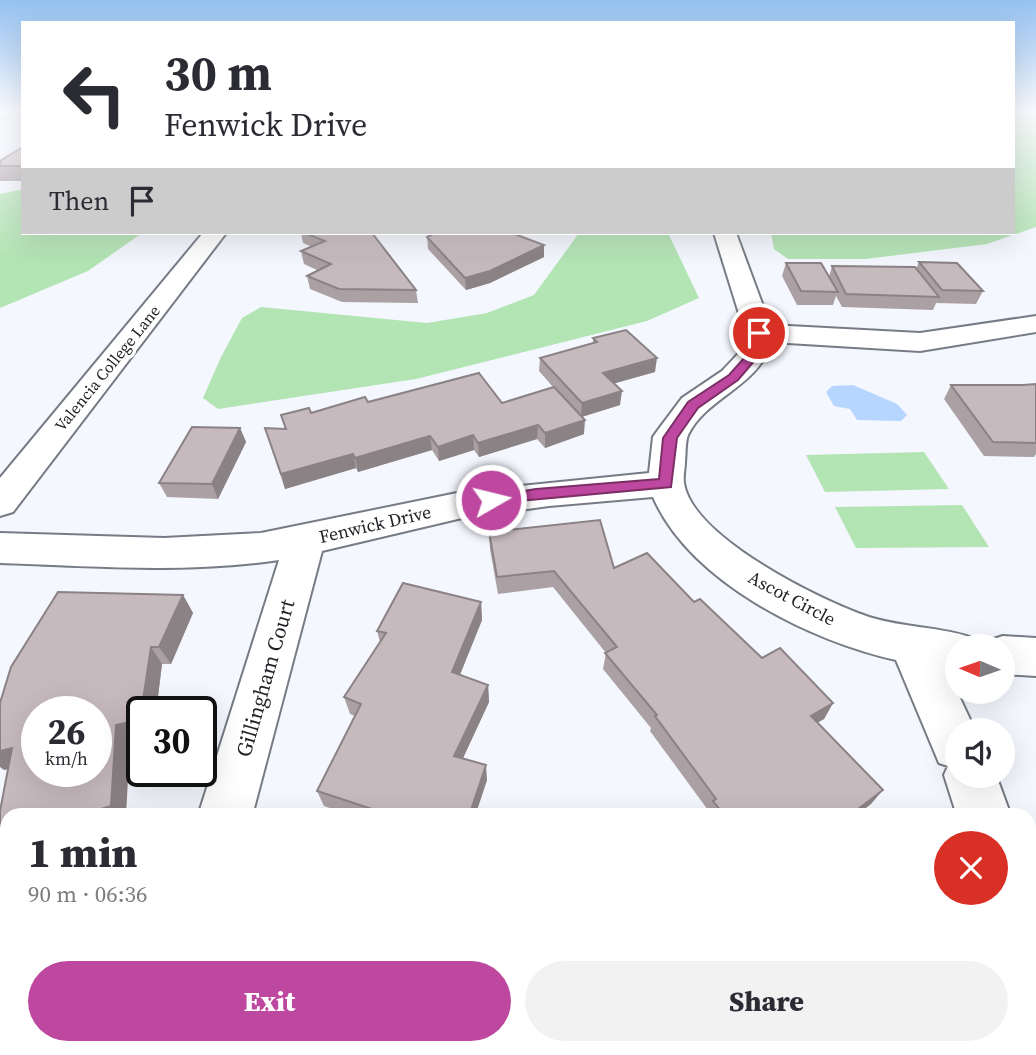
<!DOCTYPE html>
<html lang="en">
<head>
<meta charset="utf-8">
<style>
  :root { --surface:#fff; --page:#f2f2f3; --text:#2b2b33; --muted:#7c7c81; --accent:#be489f }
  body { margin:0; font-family:"Source Serif 4",serif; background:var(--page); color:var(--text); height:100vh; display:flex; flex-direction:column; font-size:26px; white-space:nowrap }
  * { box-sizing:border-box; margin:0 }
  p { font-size:23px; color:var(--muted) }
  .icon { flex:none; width:38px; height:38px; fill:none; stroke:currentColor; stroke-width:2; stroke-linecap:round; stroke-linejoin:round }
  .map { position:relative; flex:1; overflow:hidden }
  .sheet { position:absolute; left:0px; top:808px; width:1036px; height:247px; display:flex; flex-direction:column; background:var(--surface); border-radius:21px 21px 0 0; box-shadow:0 7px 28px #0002 }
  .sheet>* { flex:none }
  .guide { position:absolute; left:21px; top:21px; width:994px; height:214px; border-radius:0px; box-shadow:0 7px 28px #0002; background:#fff; color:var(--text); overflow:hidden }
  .needle { width:46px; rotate:272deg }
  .tools { position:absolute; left:945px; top:634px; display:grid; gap:14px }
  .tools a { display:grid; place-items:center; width:70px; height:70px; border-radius:50%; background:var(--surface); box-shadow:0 7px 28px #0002; font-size:35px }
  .speed { position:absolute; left:21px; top:696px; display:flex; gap:14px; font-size:35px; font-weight:700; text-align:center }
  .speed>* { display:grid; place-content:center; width:91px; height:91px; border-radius:50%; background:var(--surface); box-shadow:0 7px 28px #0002; line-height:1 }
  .speed small { font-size:18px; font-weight:400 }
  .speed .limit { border:4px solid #111; border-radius:10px; background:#fff; color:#111 }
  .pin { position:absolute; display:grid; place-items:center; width:60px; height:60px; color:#fff; margin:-30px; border:4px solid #fff; border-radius:50%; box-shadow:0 2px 7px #0007 }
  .me { position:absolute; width:77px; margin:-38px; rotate:82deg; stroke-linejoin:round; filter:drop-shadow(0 0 5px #0008) }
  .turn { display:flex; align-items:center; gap:24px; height:147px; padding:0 28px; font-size:32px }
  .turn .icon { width:91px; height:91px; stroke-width:2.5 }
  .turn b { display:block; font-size:49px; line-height:60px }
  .then { display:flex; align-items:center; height:66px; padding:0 28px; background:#0003; gap:14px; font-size:26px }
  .round { display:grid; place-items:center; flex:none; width:74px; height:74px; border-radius:37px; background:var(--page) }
  .headline { display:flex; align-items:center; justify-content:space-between; height:119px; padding:0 28px }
  h1 { font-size:42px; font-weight:800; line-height:52px }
  .primary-button { display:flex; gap:14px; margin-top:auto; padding:14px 28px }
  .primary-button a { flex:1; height:80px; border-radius:42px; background:var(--accent); color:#fff; font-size:28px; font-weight:800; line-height:80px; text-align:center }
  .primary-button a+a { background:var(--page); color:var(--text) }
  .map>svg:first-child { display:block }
</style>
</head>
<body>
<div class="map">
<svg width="1036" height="1055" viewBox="0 0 1036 1055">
  <rect width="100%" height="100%" fill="#f4f7fe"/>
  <g fill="#b3e4b4">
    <path d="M 1013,110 L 1036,110 L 1036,227 L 987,244 L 865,259 L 788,259 L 774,249 L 771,233 L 1013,233 Z"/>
    <path d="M 23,189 L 23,233 L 142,233 L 88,271 L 0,308 L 0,194 Z"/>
    <path d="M 579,233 L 668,233 L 699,298 L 647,321 L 416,379 L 218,409 L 203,398 L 221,357 L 242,318 L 261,307 L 427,323 L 487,313 L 534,295 Z"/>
    <path d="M 924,452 L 949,489 L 825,492 L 806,455 Z"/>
    <path d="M 962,505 L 989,547 L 856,548 L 835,507 Z"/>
  </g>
  <path fill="#b6d5ff" d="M 853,385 L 897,404 L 907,415 L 901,421 L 857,420 L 850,409 L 834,406 L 826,392 L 832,386 Z"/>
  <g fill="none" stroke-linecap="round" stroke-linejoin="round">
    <g stroke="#767b85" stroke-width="3">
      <path id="service" d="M 10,110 L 21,110 L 0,120 L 0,114 Z"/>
    </g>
    <g stroke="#767b85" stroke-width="4">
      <g id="minor">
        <path d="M 714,233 L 736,233 L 770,325 L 920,333 L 1036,316 L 1036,332 L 920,351 L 771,342 C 759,387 707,396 688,435 C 685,443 686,454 685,462 C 685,468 683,476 684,483 C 692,537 821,601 869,617 C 903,628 939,626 973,638 L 977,646 L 957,646 L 957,670 L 946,668 L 975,730 L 957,730 L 957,775 L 996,775 L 1011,816 L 957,816 L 944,775 L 948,766 L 939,763 L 896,660 C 810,641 690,582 653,497 L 549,506 L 462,518 L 322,551 L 252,816 L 198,816 L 279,560 C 187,574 93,566 0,563 L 0,533 L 164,538 L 261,533 L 462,492 L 649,473 L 653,437 L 658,430 L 682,398 L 722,371 L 738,354 L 745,333 Z"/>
        <path d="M 1003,636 L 1036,638 L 1036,676 L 1003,674 L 1003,646 L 985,646 L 987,641 Z"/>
      </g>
    </g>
    <g stroke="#767b85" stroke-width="4">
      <path id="tertiary" d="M 203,233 L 226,233 L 13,512 L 0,516 L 0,478 Z"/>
    </g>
    <use href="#service" fill="#fff" fill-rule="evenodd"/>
    <use href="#minor" fill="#fff" fill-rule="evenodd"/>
    <use href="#tertiary" fill="#fff" fill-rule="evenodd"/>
  </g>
  <g fill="#aba0a3">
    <path d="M 23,147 L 23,181 L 0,181 L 0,161 Z"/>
    <path d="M 301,233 L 372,233 L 416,290 L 418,303 L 342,302 L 310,289 L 307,276 L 319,271 L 304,264 L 301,251 L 312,247 L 303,243 Z"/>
    <path d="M 520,236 L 544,245 L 544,257 L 490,283 L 466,290 L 428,249 L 427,237 Z"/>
    <path d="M 919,262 L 983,291 L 976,304 L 936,303 L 933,310 L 842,307 L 836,296 L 833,305 L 797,305 L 782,276 L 786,263 L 829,277 L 832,266 L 916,269 Z"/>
    <path d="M 593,338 L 655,372 L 614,383 L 620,405 L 582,417 L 584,434 L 545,448 L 537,439 L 479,457 L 474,450 L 439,461 L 432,450 L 358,472 L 356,468 L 285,489 L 265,428 L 285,429 L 281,415 L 311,413 L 368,402 L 502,403 L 553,387 L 539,371 L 540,358 L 593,343 Z"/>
    <path d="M 1036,384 L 1036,454 L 1034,457 L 984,456 L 944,399 L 951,385 L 1023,385 Z"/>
    <path d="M 240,428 L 246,442 L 218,499 L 167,497 L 159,483 Z"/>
    <path d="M 489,532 L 614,568 L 694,602 L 762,658 L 833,703 L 824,719 L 817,723 L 871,804 L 855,816 L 707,816 L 706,814 L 708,810 L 650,731 L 651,728 L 603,669 L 606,653 L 553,587 L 498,594 L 490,549 Z"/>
    <path d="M 183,595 L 193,613 L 171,664 L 162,664 L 156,712 L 142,712 L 130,742 L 7,816 L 28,1048 L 26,1055 L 0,1055 L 8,769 L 4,770 Z"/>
    <path d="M 481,602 L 482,620 L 460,675 L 488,685 L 489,702 L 463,758 L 487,780 L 475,816 L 353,816 L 324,806 L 317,791 L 355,716 L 350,714 L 344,697 L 380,642 L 377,631 Z"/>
    <path d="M 729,1048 L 895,1048 L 900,1055 L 733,1055 Z"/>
  </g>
  <g fill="#8b8285">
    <path d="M 508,233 L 525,233 L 508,242 Z"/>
    <path d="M 544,245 L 544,257 L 490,283 L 466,290 L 465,278 Z"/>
    <path d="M 657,358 L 655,372 L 602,387 L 603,373 Z"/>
    <path d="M 622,391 L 620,405 L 581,417 L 582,403 Z"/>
    <path d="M 585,420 L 584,434 L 545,448 L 545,433 Z"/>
    <path d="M 538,425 L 537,439 L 479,457 L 478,443 Z"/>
    <path d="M 240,428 L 246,442 L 218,499 L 212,484 Z"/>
    <path d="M 473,435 L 474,450 L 439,461 L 438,447 Z"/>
    <path d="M 430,436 L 432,450 L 358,472 L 355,458 Z"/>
    <path d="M 353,454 L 356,468 L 285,489 L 281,474 Z"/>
    <path d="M 183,595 L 193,613 L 171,664 L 159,647 Z"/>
    <path d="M 481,602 L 482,620 L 454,689 L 452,672 Z"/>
    <path d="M 151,647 L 162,664 L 156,712 L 142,712 L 142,739 L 130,742 L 126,816 L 77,816 Z"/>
    <path d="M 488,685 L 489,702 L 457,771 L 454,756 Z"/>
    <path d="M 833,703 L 824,719 L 802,731 L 811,716 Z"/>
    <path d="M 12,748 L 30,764 L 4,770 L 0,767 L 0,751 Z"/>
    <path d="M 486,765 L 487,780 L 475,816 L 469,816 Z"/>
    <path d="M 883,790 L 871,804 L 855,816 L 849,816 Z"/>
    <path d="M 7,1025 L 7,1048 L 28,1048 L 26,1055 L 1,1055 Z"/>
  </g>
  <g fill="#c7babe" stroke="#8b8285" stroke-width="2" fill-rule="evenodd">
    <path d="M 23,147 L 23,166 L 0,166 L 0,161 Z"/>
    <path d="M 305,233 L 372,233 L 416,290 L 339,289 L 307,276 L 331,264 L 301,251 L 325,241 Z"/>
    <path d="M 435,233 L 512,233 L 544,245 L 490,271 L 465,278 L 427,237 Z"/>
    <path d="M 919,262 L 957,263 L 983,291 L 942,290 Z"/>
    <path d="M 786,263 L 821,263 L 838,292 L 801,291 Z"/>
    <path d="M 832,266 L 915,267 L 939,297 L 846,294 Z"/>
    <path d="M 626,330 L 657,358 L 603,373 L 622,391 L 582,403 L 540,358 L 597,342 L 593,338 Z"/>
    <path d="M 479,373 L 502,403 L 554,387 L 585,420 L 545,433 L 538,425 L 478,443 L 473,435 L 438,447 L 430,436 L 355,458 L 353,454 L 281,474 L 265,428 L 286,429 L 281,415 L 309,408 L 311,413 L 365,397 L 368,402 Z"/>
    <path d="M 1036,384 L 1036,443 L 993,442 L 951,385 L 1023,385 Z"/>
    <path d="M 192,427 L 240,428 L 212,484 L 159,483 Z"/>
    <path d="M 600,520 L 614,568 L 647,553 L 694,602 L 700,599 L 762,658 L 780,648 L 833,703 L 811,716 L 883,790 L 849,816 L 725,816 L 713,801 L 716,799 L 655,716 L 657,715 L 605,653 L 617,647 L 554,571 L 497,577 L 489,532 Z"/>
    <path d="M 403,583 L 481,602 L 452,672 L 488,685 L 454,756 L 486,765 L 469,816 L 393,816 L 317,791 L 361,704 L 344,697 L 386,633 L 377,631 Z"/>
    <path d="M 58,592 L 183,595 L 159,647 L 151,647 L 140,720 L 116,725 L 111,806 L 77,816 L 7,816 L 7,1025 L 0,1055 L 0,811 L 12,748 L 0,751 L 0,703 L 11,667 ZM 37,712 L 96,712 L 96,772 L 37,772 Z"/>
    <path d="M 387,1048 L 588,1048 L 587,1055 L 384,1055 Z"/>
    <path d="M 742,1048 L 895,1048 L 900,1055 L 746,1055 Z"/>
  </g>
  <linearGradient id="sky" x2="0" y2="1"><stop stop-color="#94c1f1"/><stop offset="0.43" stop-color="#fafbff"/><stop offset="1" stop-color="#fafbff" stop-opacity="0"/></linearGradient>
  <rect width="1036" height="257" fill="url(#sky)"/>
  <path fill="#be489f" stroke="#7c2f67" stroke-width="2" d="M 759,330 L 765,333 L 756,359 L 738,380 L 698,408 L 677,438 L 671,487 L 486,504 L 483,500 L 486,497 L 536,489 L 659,479 L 663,438 L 688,402 L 729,375 L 746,356 L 754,333 Z"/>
  <g text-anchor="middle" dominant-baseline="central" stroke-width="7" stroke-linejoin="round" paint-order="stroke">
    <g font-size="16" fill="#1f2125" stroke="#fff">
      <text transform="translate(107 368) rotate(-51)">Valencia College Lane</text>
    </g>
    <g font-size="18" fill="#1f2125" stroke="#fff">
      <text transform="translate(375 524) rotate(-13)">Fenwick Drive</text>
      <text transform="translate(792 598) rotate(28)">Ascot Circle</text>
    </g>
    <g font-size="21" fill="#1f2125" stroke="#fff">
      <text transform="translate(265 678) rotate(-74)">Gillingham Court</text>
    </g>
  </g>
</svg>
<div class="tools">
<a><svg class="needle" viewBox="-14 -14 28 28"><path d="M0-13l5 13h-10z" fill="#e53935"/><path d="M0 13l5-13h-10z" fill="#7c7c81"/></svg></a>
<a><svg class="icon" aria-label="sound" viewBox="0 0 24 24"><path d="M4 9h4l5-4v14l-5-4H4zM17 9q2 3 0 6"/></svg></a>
</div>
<div class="speed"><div>26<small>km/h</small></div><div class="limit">30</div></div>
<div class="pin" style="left:759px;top:333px;background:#d93025"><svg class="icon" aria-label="arrive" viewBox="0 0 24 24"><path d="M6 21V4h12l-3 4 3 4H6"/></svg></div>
<svg class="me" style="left:491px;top:500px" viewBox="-20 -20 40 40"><circle r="17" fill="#be489f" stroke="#fff" stroke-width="3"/><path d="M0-11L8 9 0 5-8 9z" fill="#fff"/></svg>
<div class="guide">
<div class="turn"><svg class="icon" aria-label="left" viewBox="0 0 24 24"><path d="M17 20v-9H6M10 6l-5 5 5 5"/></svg><div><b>30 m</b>Fenwick Drive</div></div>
<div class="then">Then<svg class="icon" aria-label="arrive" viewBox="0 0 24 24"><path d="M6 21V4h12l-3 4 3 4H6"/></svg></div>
</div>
<section class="sheet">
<div class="headline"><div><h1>1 min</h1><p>90 m · 06:36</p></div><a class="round" style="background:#d93025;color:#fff"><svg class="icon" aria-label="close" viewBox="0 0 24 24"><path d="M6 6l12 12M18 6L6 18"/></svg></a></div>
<div class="primary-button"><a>Exit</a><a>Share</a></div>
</section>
</div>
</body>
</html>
